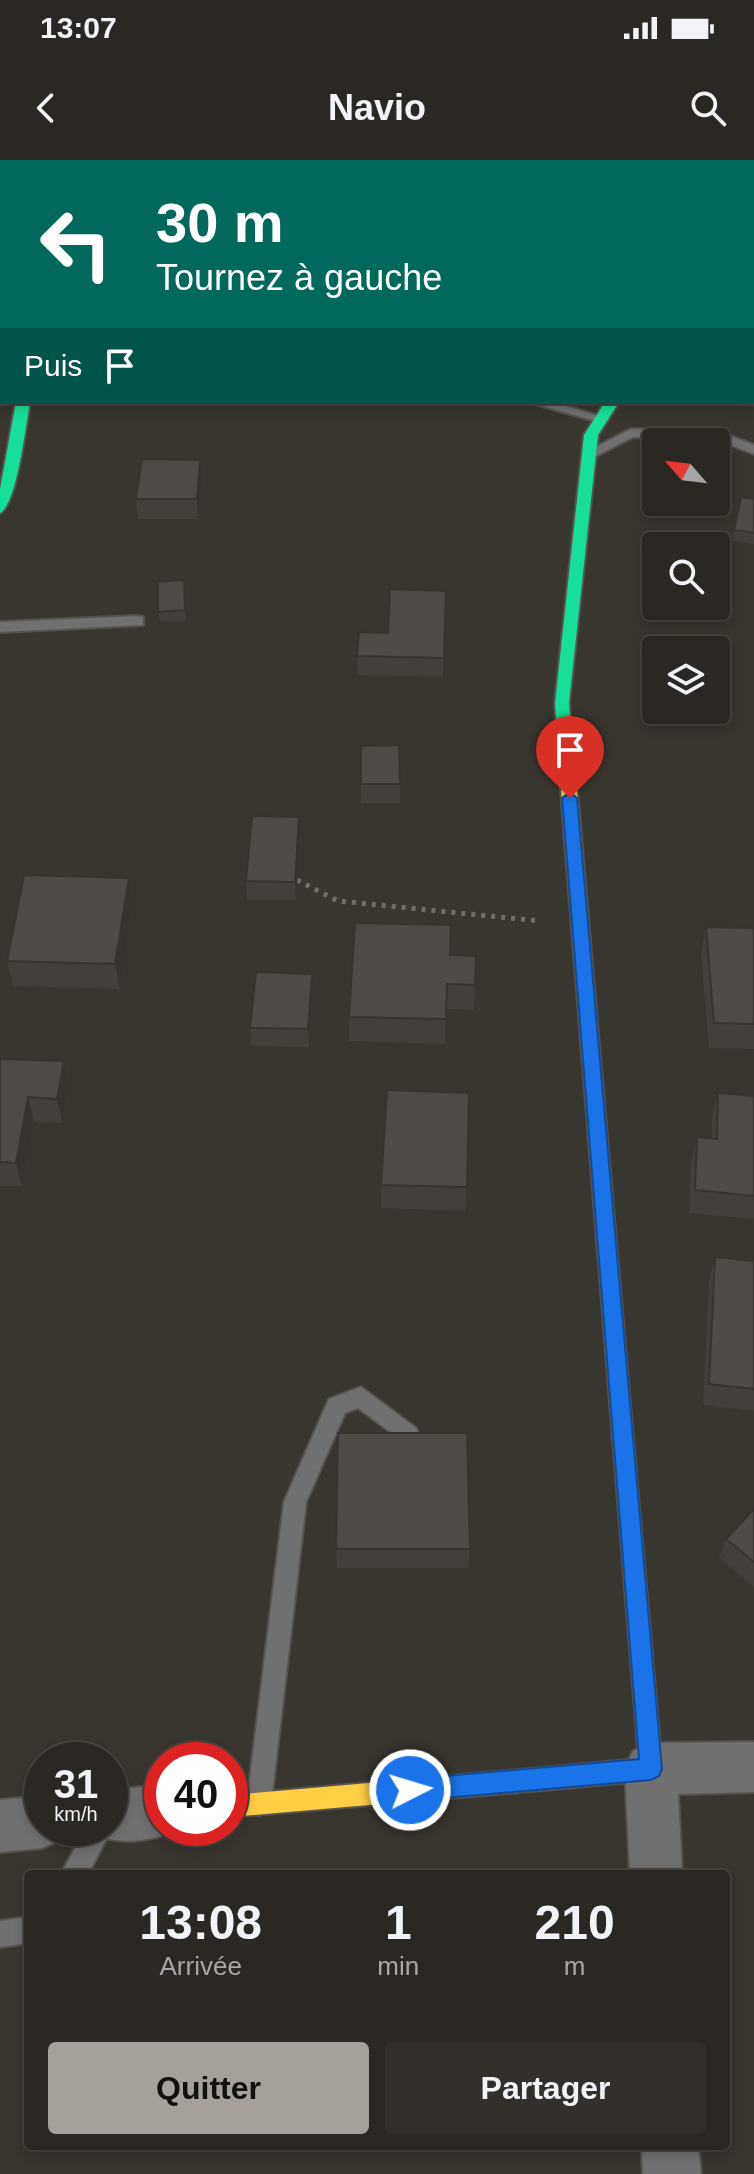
<!DOCTYPE html>
<html lang="fr">
<head>
<meta charset="utf-8">
<style>
  :root { --surface:#2b2823; --page:#33302b; --text:#f1f3f6; --muted:#a6a6a6; --line:#474441; --accent:#a5a19a }
  body { margin:0; font-family:Helvetica,sans-serif; background:var(--page); color:var(--text); height:100vh; display:flex; flex-direction:column; font-size:30px; white-space:nowrap }
  * { box-sizing:border-box; margin:0 }
  p { font-size:26px; color:var(--muted) }
  .icon { flex:none; width:44px; height:44px; fill:none; stroke:currentColor; stroke-width:2; stroke-linecap:round; stroke-linejoin:round }
  .map { position:relative; flex:1; overflow:hidden }
  .panel { position:absolute; left:24px; top:1710px; width:706px; height:280px; display:flex; flex-direction:column; background:var(--surface); border-radius:8px; box-shadow:0 4px 12px #0003,0 0 0 2px var(--line) }
  .panel>* { flex:none }
  .hud { position:absolute; left:0px; top:0px; width:754px; height:244px; box-shadow:0 4px 12px #0003,0 0 0 2px var(--line); background:#00695c; color:#fff; overflow:hidden }
  .needle { width:52px; rotate:298deg }
  .tools { position:absolute; left:642px; top:268px; display:grid; gap:16px }
  .tools a { display:grid; place-items:center; width:88px; height:88px; border-radius:8px; background:var(--surface); box-shadow:0 4px 12px #0003,0 0 0 2px var(--line); font-size:40px }
  .speed { position:absolute; left:24px; top:1582px; display:flex; gap:16px; font-size:40px; font-weight:700; text-align:center }
  .speed>* { display:grid; place-content:center; width:104px; height:104px; border-radius:50%; background:var(--surface); box-shadow:0 4px 12px #0003,0 0 0 2px var(--line); line-height:1 }
  .speed small { font-size:20px; font-weight:400 }
  .speed .limit { border:12px solid #d22; background:#fff; color:#111 }
  .pin { position:absolute; display:grid; place-items:center; width:68px; height:68px; color:#fff; margin:-82px -34px; border-radius:50% 50% 50% 0; rotate:-45deg; box-shadow:0 0 8px #0007 }
  .pin .icon { rotate:45deg }
  .me { position:absolute; width:88px; margin:-44px; rotate:85deg; stroke-linejoin:round; filter:drop-shadow(0 0 6px #0008) }
  .turn { display:flex; align-items:center; gap:28px; height:168px; padding:0 24px; font-size:36px }
  .turn .icon { width:104px; height:104px; stroke-width:2.5 }
  .turn b { display:block; font-size:56px; line-height:68px }
  .then { display:flex; align-items:center; height:76px; padding:0 24px; background:#0003; gap:16px; font-size:30px }
  .eta { display:flex; justify-content:space-evenly; align-items:center; height:136px; text-align:center }
  .eta b { font-size:48px; font-weight:600; line-height:56px }
  .primary-button { display:flex; gap:16px; margin-top:auto; padding:16px 24px }
  .primary-button a { flex:1; height:92px; border-radius:8px; background:var(--accent); color:#111; font-size:32px; font-weight:600; line-height:92px; text-align:center }
  .primary-button a+a { background:var(--page); color:var(--text) }
  .status { display:flex; justify-content:space-between; align-items:center; height:56px; padding:0 40px; background:var(--surface); direction:ltr }
  .status svg { height:22px; fill:currentColor }
  header { display:flex; justify-content:space-between; align-items:center; height:104px; padding:0 24px; background:var(--surface); font-size:36px; font-weight:600 }
  .map>svg:first-child { display:block }
</style>
</head>
<body>
<div class="status"><b>13:07</b><svg viewBox="0 0 49 12"><path d="M0 12V9h3v3zM5 12V6h3v6zM10 12V3h3v9zM15 12V0h3v12zM26 1h20v11H26zM47 4h2v5h-2z"/></svg></div>
<header><svg class="icon" aria-label="back" viewBox="0 0 24 24"><path d="M15 5l-7 7 7 7"/></svg>Navio<svg class="icon" aria-label="search" viewBox="0 0 24 24"><circle cx="10" cy="10" r="6"/><path d="M15 15l6 6"/></svg></header>
<div class="map">
<svg width="754" height="2014" viewBox="0 0 754 2014">
  <rect width="100%" height="100%" fill="#39352f"/>
  <g fill="none" stroke-linecap="round" stroke-linejoin="round">
    <g stroke="#56534e" stroke-width="4">
      <g id="lane">
        <path d="M 528,242 L 552,242 L 609,259 L 602,263 Z"/>
        <path d="M 631,269 L 717,271 L 754,285 L 754,294 L 715,279 L 633,277 L 594,297 L 589,299 L 582,294 Z"/>
        <path d="M 137,456 L 143,457 L 143,465 L 0,472 L 0,462 Z"/>
        <path d="M 361,1227 L 416,1268 L 419,1275 L 416,1282 L 408,1285 L 358,1248 L 345,1253 L 306,1342 L 271,1643 L 268,1652 L 259,1655 L 250,1652 L 247,1643 L 284,1342 L 329,1239 Z"/>
        <path d="M 110,1662 L 112,1668 L 88,1714 L 61,1714 L 86,1668 L 110,1668 Z"/>
        <path d="M 28,1757 L 28,1783 L 0,1787 L 0,1761 Z"/>
      </g>
    </g>
    <g stroke="#56534e" stroke-width="4">
      <g id="street">
        <rect x="0" y="108" width="2" height="18"/>
        <path d="M 754,145 L 754,163 L 752,164 L 752,146 Z"/>
        <path d="M 754,1582 L 754,1632 L 678,1634 L 682,1714 L 630,1714 L 625,1609 L 633,1591 L 651,1583 Z"/>
        <path d="M 162,1625 L 162,1668 L 180,1669 C 153,1681 119,1686 92,1674 L 89,1668 L 110,1668 L 110,1630 Z"/>
        <path d="M 42,1636 L 42,1668 L 65,1668 L 60,1680 L 42,1688 L 0,1692 L 0,1640 Z"/>
        <path d="M 642,1986 L 698,1986 L 701,2014 L 643,2014 Z"/>
      </g>
    </g>
    <g stroke="#56534e" stroke-width="4">
      <g id="fast">
        <path d="M 16,242 L 30,242 C 26,263 17,345 0,353 L 0,329 Z"/>
        <path d="M 605,242 L 619,242 L 598,275 L 569,543 L 577,631 L 569,637 L 561,631 L 555,543 L 584,275 Z"/>
        <path d="M 623,1270 L 630,1273 L 633,1279 L 662,1609 L 659,1617 L 651,1620 L 565,1628 L 557,1625 L 554,1617 L 557,1609 L 565,1606 L 639,1599 L 613,1279 L 616,1273 Z"/>
      </g>
    </g>
    <g stroke="#56534e" stroke-width="4">
      <g id="slow">
        <path d="M 569,625 L 577,631 L 633,1279 L 630,1285 L 623,1288 L 616,1285 L 613,1279 L 561,631 Z"/>
        <path d="M 565,1606 L 573,1609 L 576,1617 L 573,1625 L 565,1628 L 230,1657 L 230,1635 Z"/>
      </g>
    </g>
    <path stroke="#6f6d6b" stroke-width="5" stroke-dasharray="4 6" stroke-linecap="butt" d="M 297,720 L 338,741 L 540,761"/>
    <use href="#lane" fill="#707071" fill-rule="evenodd"/>
    <use href="#street" fill="#707071" fill-rule="evenodd"/>
    <use href="#fast" fill="#16e098" fill-rule="evenodd"/>
    <use href="#slow" fill="#ffcf43" fill-rule="evenodd"/>
  </g>
  <g fill="#43403b">
    <path d="M 194,0 L 240,0 L 240,2 L 198,2 Z"/>
    <path d="M 200,300 L 202,319 L 198,359 L 138,359 L 136,339 Z"/>
    <path d="M 741,337 L 754,339 L 754,384 L 732,381 Z"/>
    <path d="M 185,431 L 186,461 L 160,462 L 158,452 Z"/>
    <path d="M 446,431 L 443,517 L 358,515 L 357,496 Z"/>
    <path d="M 361,586 L 400,624 L 400,643 L 361,643 Z"/>
    <path d="M 300,676 L 296,740 L 247,740 L 246,721 Z"/>
    <path d="M 132,744 L 120,829 L 13,826 L 7,801 Z"/>
    <path d="M 706,767 L 754,768 L 754,889 L 709,888 L 701,792 Z"/>
    <path d="M 450,795 L 475,825 L 474,850 L 446,849 L 445,884 L 349,881 L 349,857 Z"/>
    <path d="M 312,814 L 313,832 L 309,887 L 251,886 L 250,868 Z"/>
    <path d="M 0,899 L 64,901 L 69,925 L 62,963 L 34,962 L 22,1026 L 0,1026 Z"/>
    <path d="M 718,933 L 754,936 L 754,1059 L 689,1053 L 691,1001 L 697,977 L 712,979 L 712,957 Z"/>
    <path d="M 381,1025 L 467,1027 L 465,1051 L 381,1048 Z"/>
    <path d="M 715,1097 L 754,1101 L 754,1251 L 703,1245 L 709,1120 Z"/>
    <path d="M 754,1349 L 754,1427 L 719,1398 L 726,1379 Z"/>
    <path d="M 336,1389 L 470,1389 L 468,1408 L 337,1408 Z"/>
  </g>
  <g fill="#373430">
    <path d="M 226,0 L 240,0 L 240,2 L 222,2 Z"/>
    <path d="M 200,300 L 202,319 L 198,359 L 197,339 Z"/>
    <path d="M 299,657 L 300,676 L 296,740 L 295,722 Z"/>
    <path d="M 129,718 L 132,744 L 120,829 L 115,804 Z"/>
    <path d="M 312,814 L 313,832 L 309,887 L 308,869 Z"/>
    <path d="M 64,901 L 69,925 L 62,963 L 57,939 Z"/>
    <path d="M 28,937 L 34,962 L 22,1026 L 16,1003 Z"/>
  </g>
  <g fill="#4e4a45" stroke="#373430" stroke-width="2">
    <path d="M 105,0 L 142,0 L 146,2 L 101,2 Z"/>
    <path d="M 142,299 L 200,300 L 197,339 L 136,339 Z"/>
    <path d="M 741,337 L 754,339 L 754,373 L 734,370 Z"/>
    <path d="M 184,420 L 185,450 L 158,452 L 158,422 Z"/>
    <path d="M 390,429 L 446,431 L 444,498 L 357,496 L 359,472 L 388,473 Z"/>
    <path d="M 399,585 L 400,624 L 361,624 L 361,586 Z"/>
    <path d="M 252,656 L 299,657 L 295,722 L 246,721 Z"/>
    <path d="M 24,715 L 129,718 L 115,804 L 7,801 Z"/>
    <path d="M 355,763 L 451,765 L 450,795 L 476,796 L 475,825 L 447,824 L 446,859 L 349,857 Z"/>
    <path d="M 706,767 L 754,768 L 754,864 L 714,863 Z"/>
    <path d="M 256,812 L 312,814 L 308,869 L 250,868 Z"/>
    <path d="M 0,899 L 64,901 L 57,939 L 28,937 L 16,1003 L 0,1002 Z"/>
    <path d="M 387,930 L 469,933 L 467,1027 L 381,1025 Z"/>
    <path d="M 718,933 L 754,936 L 754,1036 L 695,1030 L 697,977 L 717,979 Z"/>
    <path d="M 715,1097 L 754,1101 L 754,1229 L 709,1224 Z"/>
    <path d="M 338,1273 L 467,1273 L 470,1389 L 336,1389 Z"/>
    <path d="M 754,1349 L 754,1402 L 726,1379 Z"/>
  </g>
  <path fill="#1a73e8" stroke="#114b97" stroke-width="2" d="M 570,632 L 577,638 L 662,1609 L 659,1616 L 651,1620 L 410,1641 L 402,1638 L 398,1630 L 402,1622 L 410,1619 L 639,1599 L 562,638 Z"/>
</svg>
<div class="tools">
<a><svg class="needle" viewBox="-14 -14 28 28"><path d="M0-13l5 13h-10z" fill="#e53935"/><path d="M0 13l5-13h-10z" fill="#a6a6a6"/></svg></a>
<a><svg class="icon" aria-label="search" viewBox="0 0 24 24"><circle cx="10" cy="10" r="6"/><path d="M15 15l6 6"/></svg></a>
<a><svg class="icon" aria-label="layers" viewBox="0 0 24 24"><path d="M12 4l9 5-9 5-9-5zM3 14l9 5 9-5"/></svg></a>
</div>
<div class="speed"><div>31<small>km/h</small></div><div class="limit">40</div></div>
<div class="pin" style="left:570px;top:638px;background:#d93025"><svg class="icon" aria-label="arrive" viewBox="0 0 24 24"><path d="M6 21V4h12l-3 4 3 4H6"/></svg></div>
<svg class="me" style="left:410px;top:1630px" viewBox="-20 -20 40 40"><circle r="17" fill="#1a73e8" stroke="#fff" stroke-width="3"/><path d="M0-11L8 9 0 5-8 9z" fill="#fff"/></svg>
<div class="hud">
<div class="turn"><svg class="icon" aria-label="left" viewBox="0 0 24 24"><path d="M17 20v-9H6M10 6l-5 5 5 5"/></svg><div><b>30 m</b>Tournez à gauche</div></div>
<div class="then">Puis<svg class="icon" aria-label="arrive" viewBox="0 0 24 24"><path d="M6 21V4h12l-3 4 3 4H6"/></svg></div>
</div>
<section class="panel">
<div class="eta">
<div><b>13:08</b><p>Arrivée</p></div>
<div><b>1</b><p>min</p></div>
<div><b>210</b><p>m</p></div>
</div>
<div class="primary-button"><a>Quitter</a><a>Partager</a></div>
</section>
</div>
</body>
</html>
